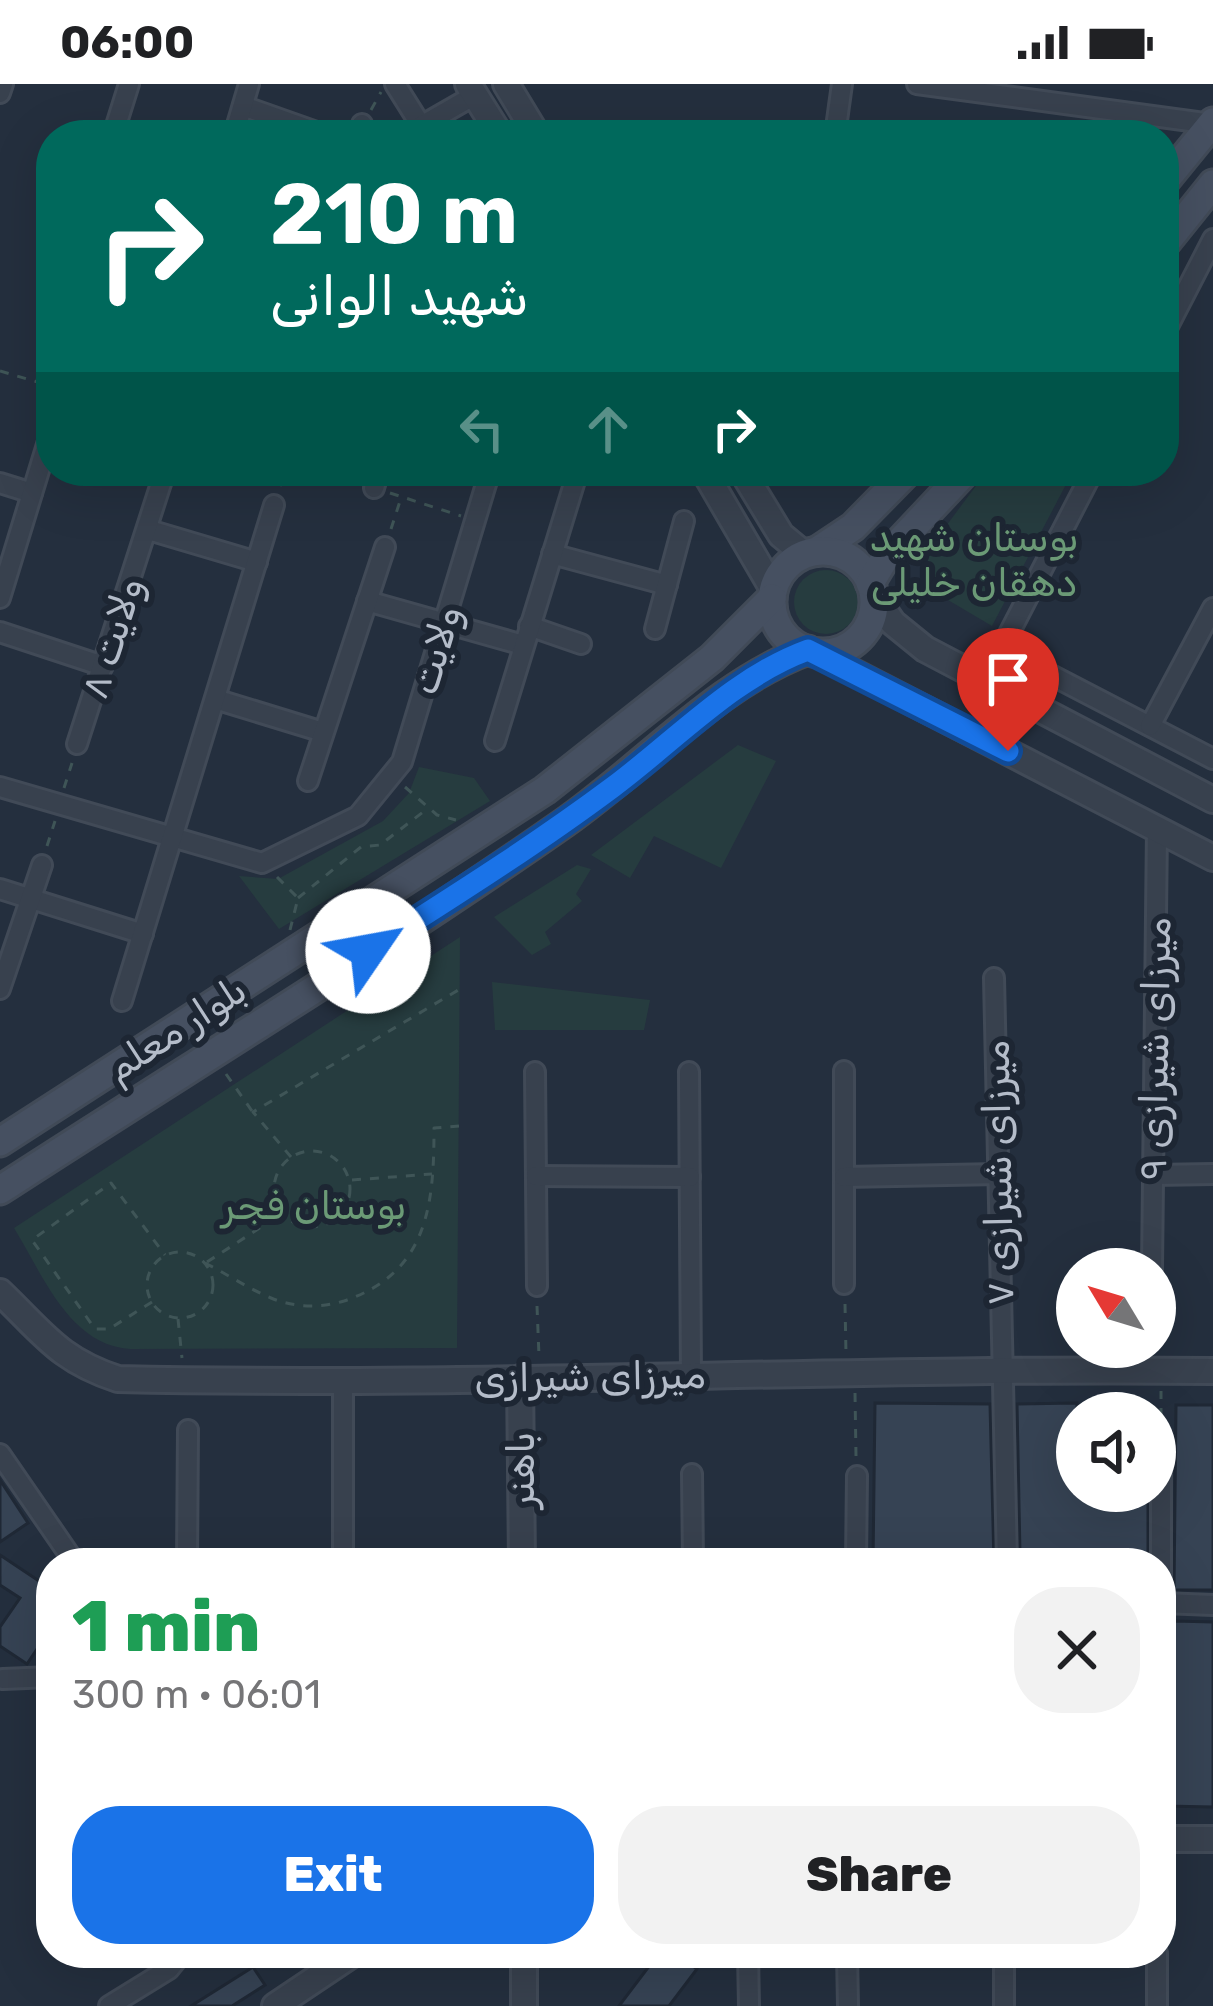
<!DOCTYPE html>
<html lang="en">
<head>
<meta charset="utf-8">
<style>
  :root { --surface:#fff; --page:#f2f2f2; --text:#202124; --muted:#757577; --accent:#1a73e8 }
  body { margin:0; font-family:Rubik,Vazirmatn,sans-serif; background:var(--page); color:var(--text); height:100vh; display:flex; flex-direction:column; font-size:45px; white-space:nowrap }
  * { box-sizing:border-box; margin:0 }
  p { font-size:39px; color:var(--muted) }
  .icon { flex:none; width:66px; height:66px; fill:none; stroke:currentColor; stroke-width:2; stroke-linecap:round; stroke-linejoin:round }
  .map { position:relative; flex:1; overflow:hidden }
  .side { position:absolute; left:36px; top:1464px; width:1140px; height:420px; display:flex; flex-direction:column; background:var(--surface); border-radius:48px; box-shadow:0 12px 48px #0002 }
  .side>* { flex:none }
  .top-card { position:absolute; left:36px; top:36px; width:1143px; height:366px; border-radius:48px; box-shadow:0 12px 48px #0002; background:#00695c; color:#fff; overflow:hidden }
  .needle { width:78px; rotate:308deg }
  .buttons { position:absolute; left:1056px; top:1164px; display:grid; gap:24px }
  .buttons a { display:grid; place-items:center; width:120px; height:120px; border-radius:50%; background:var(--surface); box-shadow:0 12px 48px #0002; font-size:60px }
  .pin { position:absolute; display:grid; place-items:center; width:102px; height:102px; color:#fff; margin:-123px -51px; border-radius:50% 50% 50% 0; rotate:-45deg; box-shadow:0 0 12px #0007 }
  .pin .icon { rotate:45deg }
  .me { position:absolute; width:132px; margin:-66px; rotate:57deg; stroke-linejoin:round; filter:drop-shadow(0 0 9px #0008) }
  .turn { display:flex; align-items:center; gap:42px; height:252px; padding:0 36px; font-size:54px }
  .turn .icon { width:156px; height:156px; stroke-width:2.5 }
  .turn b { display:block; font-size:84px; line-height:102px }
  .lanes { display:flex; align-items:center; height:114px; padding:0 36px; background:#0003; justify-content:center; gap:60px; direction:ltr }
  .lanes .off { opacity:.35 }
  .round { display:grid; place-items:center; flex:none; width:126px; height:126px; border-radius:48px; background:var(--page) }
  .headline { display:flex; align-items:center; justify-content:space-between; height:204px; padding:0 36px }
  h1 { font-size:72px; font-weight:800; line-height:90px; color:#1e9e55 }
  .action { display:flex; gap:24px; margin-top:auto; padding:24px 36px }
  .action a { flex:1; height:138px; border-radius:48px; background:var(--accent); color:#fff; font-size:48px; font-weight:800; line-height:138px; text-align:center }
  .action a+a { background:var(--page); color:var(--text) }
  .status { display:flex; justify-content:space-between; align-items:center; height:84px; padding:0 60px; background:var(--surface); direction:ltr }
  .status svg { height:33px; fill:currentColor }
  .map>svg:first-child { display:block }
</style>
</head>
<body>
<div class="status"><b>06:00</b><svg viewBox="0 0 49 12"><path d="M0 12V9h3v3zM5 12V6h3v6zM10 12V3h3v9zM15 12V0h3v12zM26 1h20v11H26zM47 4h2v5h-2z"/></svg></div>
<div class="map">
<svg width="1213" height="1922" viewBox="0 0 1213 1922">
  <rect width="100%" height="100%" fill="#242f3e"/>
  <g fill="#263c3f">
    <path d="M 987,387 L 1073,387 L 992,542 L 931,506 L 920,477 Z"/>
    <circle cx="826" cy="518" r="32"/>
    <path d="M 738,661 L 776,677 L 721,784 L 654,752 L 630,794 L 591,771 Z"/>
    <path d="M 419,683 L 474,694 L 490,717 L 279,845 L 239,792 L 278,795 L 383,737 L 409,709 Z"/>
    <path d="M 577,781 L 591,785 L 576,810 L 582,817 L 545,848 L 551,860 L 532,871 L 494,833 Z"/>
    <path d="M 460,853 L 457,1264 L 130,1265 C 69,1261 43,1191 14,1144 Z"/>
    <path d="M 492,898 L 650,916 L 644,946 L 495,946 Z"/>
  </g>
  <g fill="#364354" stroke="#1f2835" stroke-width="3">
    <path d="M 875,1319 L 990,1320 L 994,1479 L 873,1479 Z"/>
    <path d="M 1077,1319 L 1077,1407 L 1148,1407 L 1148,1473 L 1020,1471 L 1017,1320 Z"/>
    <path d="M 1176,1321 L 1213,1321 L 1213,1506 L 1174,1506 Z"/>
    <path d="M 0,1396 L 28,1439 L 0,1458 Z"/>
    <path d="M 0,1471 L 51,1505 L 51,1535 L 45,1545 L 49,1547 L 27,1580 L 0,1562 L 0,1543 L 20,1514 L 0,1501 Z"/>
    <path d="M 1174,1537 L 1213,1538 L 1213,1723 L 1165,1722 L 1165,1553 Z"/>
    <path d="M 659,1869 L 698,1869 L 690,1880 L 697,1885 L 669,1922 L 619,1922 Z"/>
    <path d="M 253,1883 L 265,1901 L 232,1922 L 191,1922 Z"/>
  </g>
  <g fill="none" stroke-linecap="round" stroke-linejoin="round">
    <g stroke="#414a57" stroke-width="24">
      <g id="minor">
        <path d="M 395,0 L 427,51"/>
        <path d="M 917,0 L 1212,40"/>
        <path d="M 0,9 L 3,0"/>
        <path d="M 243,22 L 325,51"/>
        <path d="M 421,42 L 475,11"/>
        <path d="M 113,51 L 129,0"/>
        <path d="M 234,51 L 249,0"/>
        <path d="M 359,51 L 362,40"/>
        <path d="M 835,51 L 842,0"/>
        <path d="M 1164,250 L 1213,155"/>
        <path d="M 1093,387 L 1001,565 L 1213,675"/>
        <path d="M 0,399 L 32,409"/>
        <path d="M 374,404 L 379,387"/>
        <path d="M 149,446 L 257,478"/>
        <path d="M 552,470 L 667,501"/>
        <path d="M 0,514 L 49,354"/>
        <path d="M 367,517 L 523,561"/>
        <path d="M 529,542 L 581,560"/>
        <path d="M 655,545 L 684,437"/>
        <path d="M 0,548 L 103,582"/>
        <path d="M 215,615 L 323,648"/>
        <path d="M 1150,642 L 1213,524"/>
        <path d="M 495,657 L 578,387"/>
        <path d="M 77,660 L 165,387"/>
        <path d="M 308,697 L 385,463"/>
        <path d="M 0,703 L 262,779 L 358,732 L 402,678 L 490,387"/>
        <path d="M 0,805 L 143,850"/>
        <path d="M 994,894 L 1007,1479"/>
        <path d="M 0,905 L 42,781"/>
        <path d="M 122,917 L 274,421"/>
        <path d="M 844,987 L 844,1200"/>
        <path d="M 535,988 L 537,1202"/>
        <path d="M 689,988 L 691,1293"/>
        <path d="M 1154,1091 L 1213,1090"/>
        <path d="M 536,1092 L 690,1093"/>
        <path d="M 844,1093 L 999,1090"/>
        <path d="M 1152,1185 L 1157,745"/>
        <path d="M 343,1295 L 343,1479"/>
        <path d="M 0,1370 L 75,1479"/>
        <path d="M 1161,1388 L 1161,1540"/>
        <path d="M 692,1390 L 693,1479"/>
        <path d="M 187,1479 L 188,1346"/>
        <path d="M 856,1479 L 857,1392"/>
        <path d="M 1162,1519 L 1213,1521"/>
        <path d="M 3,1595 L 51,1593"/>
        <path d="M 748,1869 L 749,1922"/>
        <path d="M 847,1869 L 848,1922"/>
        <path d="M 1004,1869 L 1004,1922"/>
        <path d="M 1157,1869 L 1157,1922"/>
        <path d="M 109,1922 L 169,1885 L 182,1869"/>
      </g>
    </g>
    <g stroke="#414a57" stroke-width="30">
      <g id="tertiary">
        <path d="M 468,0 L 500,51"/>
        <path d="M 506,0 L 537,51"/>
        <path d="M 704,387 L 774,507"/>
        <path d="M 742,387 L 781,451 L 804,470"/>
        <path d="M 874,512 L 893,539 L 925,565 L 1213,716"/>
        <path d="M 815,568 L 1213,774"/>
        <path d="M 0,1208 C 43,1249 59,1276 118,1295 C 483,1303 848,1283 1213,1287"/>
        <path d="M 520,1294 L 522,1479"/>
        <path d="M 1161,1755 L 1213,1755"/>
        <path d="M 524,1869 L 524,1922"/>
        <path d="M 275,1922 L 354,1869"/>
      </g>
    </g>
    <g stroke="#414a57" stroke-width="33">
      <g id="secondary">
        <path d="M 1164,98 L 1213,38"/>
        <path d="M 1164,161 L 1213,100"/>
        <path d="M 817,467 L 853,443 L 908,387"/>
        <circle cx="823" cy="518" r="51"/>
        <path d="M 870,499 L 887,471 L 966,387"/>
        <path d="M 0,1058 L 545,706 L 712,574 L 772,514"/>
        <path d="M 0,1106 C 188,984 381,867 564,739 C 643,684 717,599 808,566"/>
      </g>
    </g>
    <g stroke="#3f5557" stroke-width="3" stroke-dasharray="9 9" stroke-linecap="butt">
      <path d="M 371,26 L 381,8"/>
      <path d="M 0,287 L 51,302"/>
      <path d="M 37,296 L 51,252"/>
      <path d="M 319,387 L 358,399"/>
      <path d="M 280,402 L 284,387"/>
      <path d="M 390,409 L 461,432"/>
      <path d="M 391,445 L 401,414"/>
      <path d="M 405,703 L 437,731 L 456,736"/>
      <path d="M 64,704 L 72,679"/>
      <path d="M 47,762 L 55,737"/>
      <path d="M 277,793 L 298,814 L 290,846"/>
      <path d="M 298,814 L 361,763 L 380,761 L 427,725"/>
      <path d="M 226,990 L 252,1027"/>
      <circle cx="312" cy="1105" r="38"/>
      <path d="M 291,1073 L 253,1028 L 460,905"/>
      <path d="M 352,1096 L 432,1090"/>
      <circle cx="180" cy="1201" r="33"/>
      <path d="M 207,1178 L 283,1129"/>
      <path d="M 205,1179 C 227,1190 249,1205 271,1214 C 295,1224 321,1224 344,1217 C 428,1189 434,1121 434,1044 L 459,1042"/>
      <path d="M 152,1218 L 109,1245 L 95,1245 L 32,1156 L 111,1099 L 165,1171"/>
      <path d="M 845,1220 L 846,1270"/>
      <path d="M 537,1222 L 539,1272"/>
      <path d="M 178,1235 L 182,1274"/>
      <path d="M 855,1309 L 856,1372"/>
      <path d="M 1161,1369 L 1161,1307"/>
    </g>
    <use href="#minor" stroke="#38414e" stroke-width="18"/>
    <use href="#tertiary" stroke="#38414e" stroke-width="24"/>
    <use href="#secondary" stroke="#465061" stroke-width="27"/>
  </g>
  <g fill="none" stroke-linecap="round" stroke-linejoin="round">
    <g stroke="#114b97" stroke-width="30">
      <path id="route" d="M 368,867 C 451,814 534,762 613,703 C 676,656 734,593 808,566 L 1008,667"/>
    </g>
    <use href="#route" stroke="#1a73e8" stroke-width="21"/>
  </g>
  <g text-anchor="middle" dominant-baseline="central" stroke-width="12" stroke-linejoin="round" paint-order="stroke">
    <g font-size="39" fill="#6b9a76" stroke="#1d2633">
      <text x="974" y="454">بوستان شهید<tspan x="974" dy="45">دهقان خلیلی</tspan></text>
      <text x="314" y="1122">بوستان فجر</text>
    </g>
    <g font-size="39" fill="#b4bcc9" stroke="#1d2633">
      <text transform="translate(112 554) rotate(-72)">ولایت ۸</text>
      <text transform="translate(436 566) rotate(-73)">ولایت</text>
      <text transform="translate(176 945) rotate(-33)">بلوار معلم</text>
      <text transform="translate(1155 965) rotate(-89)">میرزای شیرازی ۹</text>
      <text transform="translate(998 1089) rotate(-91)">میرزای شیرازی ۷</text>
      <text transform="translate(590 1293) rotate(-1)">میرزای شیرازی</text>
      <text transform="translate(521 1386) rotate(-90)">باهنر</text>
    </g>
  </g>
</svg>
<div class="buttons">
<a><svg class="needle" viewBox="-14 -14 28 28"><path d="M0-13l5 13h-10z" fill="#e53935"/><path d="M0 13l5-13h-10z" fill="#757577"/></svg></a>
<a><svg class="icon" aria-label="sound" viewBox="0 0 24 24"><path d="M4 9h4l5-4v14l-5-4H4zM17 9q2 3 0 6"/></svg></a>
</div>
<div class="pin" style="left:1008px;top:667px;background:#d93025"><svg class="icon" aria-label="arrive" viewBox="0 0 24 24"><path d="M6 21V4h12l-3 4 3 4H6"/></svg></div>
<svg class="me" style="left:368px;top:867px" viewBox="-20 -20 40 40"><circle r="19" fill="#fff"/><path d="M0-13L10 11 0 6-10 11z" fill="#1a73e8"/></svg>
<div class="top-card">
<div class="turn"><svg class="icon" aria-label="right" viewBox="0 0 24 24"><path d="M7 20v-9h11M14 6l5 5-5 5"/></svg><div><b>210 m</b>شهید الوانی</div></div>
<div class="lanes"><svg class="icon off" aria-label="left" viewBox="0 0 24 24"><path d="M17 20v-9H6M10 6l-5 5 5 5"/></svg><svg class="icon off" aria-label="ahead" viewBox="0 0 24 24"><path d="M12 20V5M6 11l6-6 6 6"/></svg><svg class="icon" aria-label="right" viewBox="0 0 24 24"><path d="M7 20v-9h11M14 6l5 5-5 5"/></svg></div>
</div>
<section class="side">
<div class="headline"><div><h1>1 min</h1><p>300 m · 06:01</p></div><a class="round"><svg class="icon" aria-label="close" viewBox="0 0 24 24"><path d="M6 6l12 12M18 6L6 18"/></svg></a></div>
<div class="action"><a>Exit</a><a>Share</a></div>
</section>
</div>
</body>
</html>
